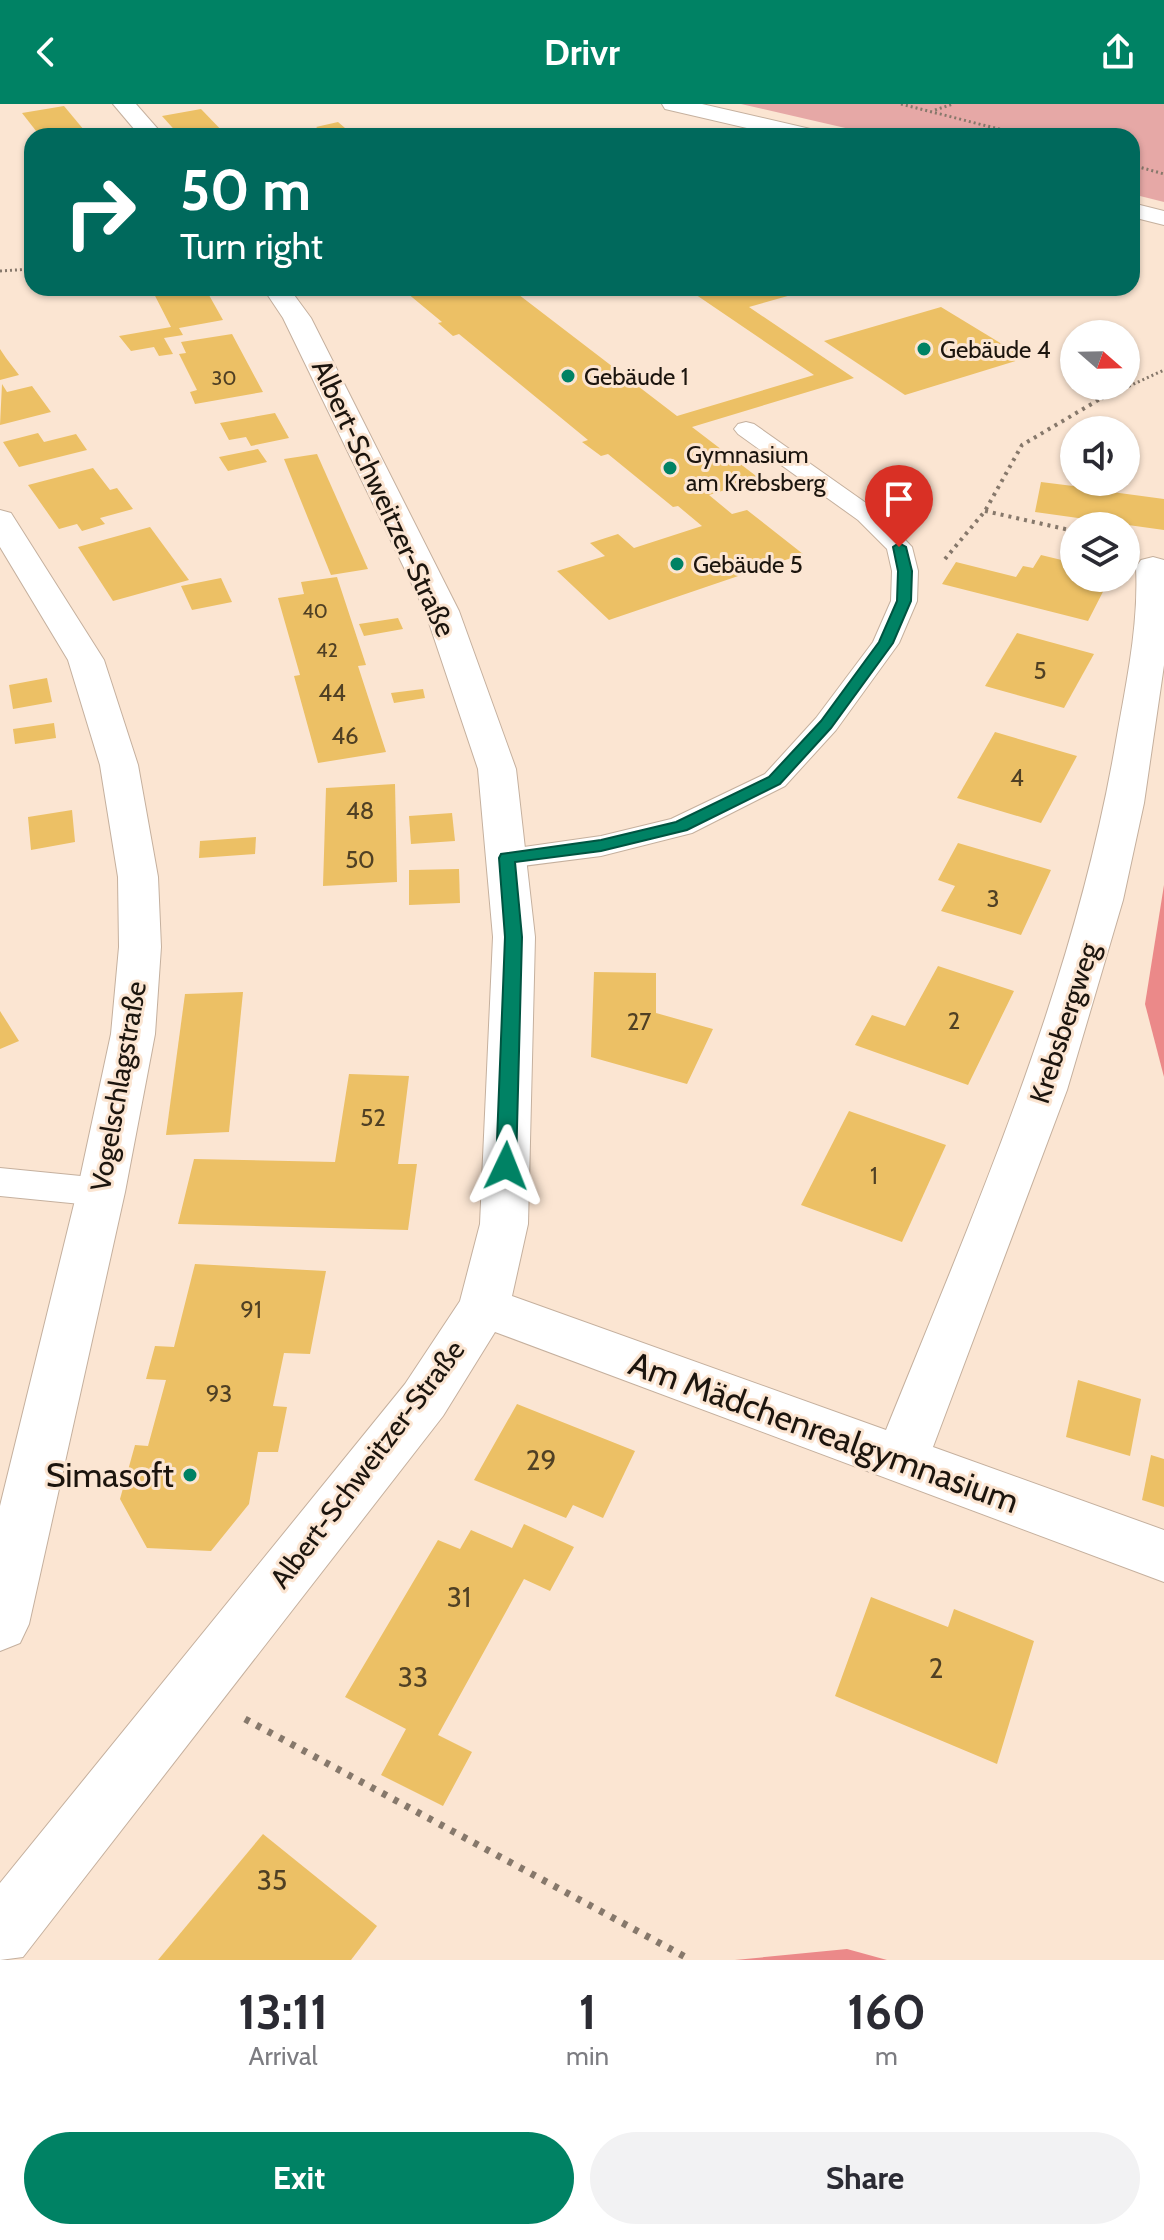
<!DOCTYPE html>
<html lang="en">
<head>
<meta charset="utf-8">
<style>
  :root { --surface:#fff; --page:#f2f2f3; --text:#2b2b33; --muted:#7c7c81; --accent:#008264 }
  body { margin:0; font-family:Cabin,sans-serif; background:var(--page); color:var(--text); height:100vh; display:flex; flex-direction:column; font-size:30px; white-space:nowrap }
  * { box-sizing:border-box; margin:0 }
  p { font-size:26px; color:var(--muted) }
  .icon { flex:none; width:44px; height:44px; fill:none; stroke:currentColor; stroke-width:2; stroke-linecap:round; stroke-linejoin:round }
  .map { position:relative; height:1856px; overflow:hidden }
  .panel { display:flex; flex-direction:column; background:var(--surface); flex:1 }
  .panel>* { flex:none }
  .top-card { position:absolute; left:24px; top:24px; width:1116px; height:168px; border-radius:24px; box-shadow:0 2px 6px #0004; background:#00695c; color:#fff; overflow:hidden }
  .needle { width:52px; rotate:110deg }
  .controls { position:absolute; left:1060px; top:216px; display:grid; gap:16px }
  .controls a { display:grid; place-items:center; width:80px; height:80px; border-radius:50%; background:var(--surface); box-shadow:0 2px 6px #0004; font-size:40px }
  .pin { position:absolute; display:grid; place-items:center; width:68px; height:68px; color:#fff; margin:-82px -34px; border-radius:50% 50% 50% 0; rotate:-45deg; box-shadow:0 0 8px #0007 }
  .pin .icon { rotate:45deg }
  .me { position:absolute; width:88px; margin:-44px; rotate:2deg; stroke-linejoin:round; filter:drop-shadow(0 0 6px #0008) }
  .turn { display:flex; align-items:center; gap:28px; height:168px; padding:0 24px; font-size:36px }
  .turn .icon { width:104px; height:104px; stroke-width:2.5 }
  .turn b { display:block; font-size:56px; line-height:68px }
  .eta { display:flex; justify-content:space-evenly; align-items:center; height:136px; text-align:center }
  .eta b { font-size:48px; font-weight:800; line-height:56px }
  .button { display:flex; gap:16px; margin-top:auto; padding:16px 24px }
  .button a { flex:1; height:92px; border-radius:48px; background:var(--accent); color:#fff; font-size:32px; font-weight:800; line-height:92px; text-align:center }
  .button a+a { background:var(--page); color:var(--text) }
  header { display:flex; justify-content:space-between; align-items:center; height:104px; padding:0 24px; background:var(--accent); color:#fff; font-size:36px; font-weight:800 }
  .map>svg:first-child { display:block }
</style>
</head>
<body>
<header><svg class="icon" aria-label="back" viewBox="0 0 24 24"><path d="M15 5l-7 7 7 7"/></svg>Drivr<svg class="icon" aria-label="share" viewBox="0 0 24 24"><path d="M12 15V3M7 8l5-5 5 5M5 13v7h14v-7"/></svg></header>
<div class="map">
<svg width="1164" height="1856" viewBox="0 0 1164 1856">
  <rect width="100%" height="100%" fill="#fbe5d2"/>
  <path fill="#e6a8a6" d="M 741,0 L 1164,0 L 1164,98 L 1132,90 L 1132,32 L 880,32 Z"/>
  <g fill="#eb8989">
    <path d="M 1164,781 L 1164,973 L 1145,900 Z"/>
    <path d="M 847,1845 L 887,1856 L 735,1856 Z"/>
  </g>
  <g fill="#ecc065">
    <path d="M 64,2 L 89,32 L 40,32 L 22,9 Z"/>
    <path d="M 201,5 L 227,32 L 180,32 L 162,12 Z"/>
    <path d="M 338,18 L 345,24 L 357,32 L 329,32 L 316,23 Z"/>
    <path d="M 151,184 L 205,184 L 223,216 L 179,224 L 183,231 L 164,234 L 173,250 L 159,252 L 154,243 L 131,247 L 119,232 L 171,223 Z"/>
    <path d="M 426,184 L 510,184 L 677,312 L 814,271 L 686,184 L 816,184 L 749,203 L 854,274 L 692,323 L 760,375 L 709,391 L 732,410 L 747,406 L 803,450 L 609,516 L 557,467 L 605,452 L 590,439 L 618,430 L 634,444 L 702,422 L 678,402 L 673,403 L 608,350 L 601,352 L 582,338 L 588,336 L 459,230 L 453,232 L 438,219 L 442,218 L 407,189 Z"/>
    <path d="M 941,203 L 1025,254 L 905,291 L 824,237 Z"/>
    <path d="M 232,230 L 263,288 L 195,300 L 190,288 L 197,286 L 179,250 L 186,249 L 181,238 Z"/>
    <path d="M 0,245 L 6,254 L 19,271 L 0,276 Z"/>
    <path d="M 2,280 L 7,288 L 32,282 L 51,308 L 0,321 Z"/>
    <path d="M 275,309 L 289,334 L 251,342 L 246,333 L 229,336 L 220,319 Z"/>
    <path d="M 38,329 L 44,338 L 76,330 L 87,346 L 19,363 L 3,338 Z"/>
    <path d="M 258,345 L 267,358 L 228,367 L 219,353 Z"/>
    <path d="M 317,350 L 368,465 L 331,471 L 284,355 Z"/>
    <path d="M 93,364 L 110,386 L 117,384 L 133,405 L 100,414 L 105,420 L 82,427 L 77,420 L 59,425 L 28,381 Z"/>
    <path d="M 1041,378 L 1081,383 L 1082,378 L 1114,378 L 1112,388 L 1164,395 L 1164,426 L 1035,408 Z"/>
    <path d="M 150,423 L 189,476 L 113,497 L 78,443 Z"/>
    <path d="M 1041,451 L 1074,459 L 1074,474 L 1110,474 L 1088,517 L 942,480 L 956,458 L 1016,473 L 1023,462 L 1033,464 Z"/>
    <path d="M 337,473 L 366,561 L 358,562 L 386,648 L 318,659 L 294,572 L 300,571 L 278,494 L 304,490 L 301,478 Z"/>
    <path d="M 221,474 L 232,498 L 192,506 L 181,482 Z"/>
    <path d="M 398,514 L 403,525 L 364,532 L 359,520 Z"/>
    <path d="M 1017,529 L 1094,550 L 1064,604 L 985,582 Z"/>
    <path d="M 47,574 L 52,598 L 13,605 L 9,581 Z"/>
    <path d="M 423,585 L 425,594 L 394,599 L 391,589 Z"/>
    <path d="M 54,619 L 56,634 L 15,640 L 13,625 Z"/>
    <path d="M 995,628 L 1077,652 L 1041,719 L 957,694 Z"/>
    <path d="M 395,680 L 397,778 L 323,782 L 326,684 Z"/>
    <path d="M 72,706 L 75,738 L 31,746 L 28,713 Z"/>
    <path d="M 452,709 L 455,737 L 411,740 L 409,712 Z"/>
    <path d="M 256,733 L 255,750 L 199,754 L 200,737 Z"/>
    <path d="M 958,739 L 1051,766 L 1021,831 L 941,807 L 955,782 L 938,776 Z"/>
    <path d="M 459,765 L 460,799 L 409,801 L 409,766 Z"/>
    <path d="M 938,862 L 1014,887 L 968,981 L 855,941 L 872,911 L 905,922 Z"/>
    <path d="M 594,868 L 656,869 L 656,909 L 713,925 L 687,980 L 591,953 Z"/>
    <path d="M 243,888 L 229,1028 L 166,1031 L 185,890 Z"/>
    <path d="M 0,907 L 19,937 L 0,945 Z"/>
    <path d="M 349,970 L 409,972 L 398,1060 L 417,1060 L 408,1126 L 178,1120 L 194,1055 L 335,1058 Z"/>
    <path d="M 849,1007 L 946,1041 L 902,1138 L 801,1101 Z"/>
    <path d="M 195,1160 L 326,1167 L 310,1250 L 284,1249 L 273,1302 L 287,1303 L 278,1348 L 258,1348 L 249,1400 L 211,1447 L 147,1444 L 120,1395 L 135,1341 L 148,1342 L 166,1276 L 146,1275 L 155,1242 L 174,1243 Z"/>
    <path d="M 1078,1276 L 1141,1295 L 1130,1352 L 1066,1333 Z"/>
    <path d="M 517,1300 L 635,1347 L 603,1414 L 573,1401 L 566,1414 L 474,1376 Z"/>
    <path d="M 1151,1351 L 1164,1355 L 1164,1403 L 1142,1396 Z"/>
    <path d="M 524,1420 L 574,1443 L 550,1487 L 524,1475 L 438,1631 L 472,1648 L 443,1702 L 381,1671 L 406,1625 L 345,1593 L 438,1436 L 460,1445 L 471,1426 L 512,1444 Z"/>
    <path d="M 871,1493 L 948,1523 L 954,1505 L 1034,1537 L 997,1660 L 835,1592 Z"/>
    <path d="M 263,1730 L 377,1822 L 351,1856 L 158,1856 Z"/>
  </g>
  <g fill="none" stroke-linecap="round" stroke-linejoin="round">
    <g stroke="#c5b09e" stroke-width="2">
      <g id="service">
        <path d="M 746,318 L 754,320 L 876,406 L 912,443 L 918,467 L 917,497 L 899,539 L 836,626 L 785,682 L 692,729 L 601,752 L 507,764 L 496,761 L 492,754 L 496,747 L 601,732 L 671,715 L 765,670 L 816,614 L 873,538 L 891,497 L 892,467 L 887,445 L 858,416 L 738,330 L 734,325 L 738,320 Z"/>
        <path d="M 0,1064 L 101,1074 L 114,1078 L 119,1088 L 114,1098 L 101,1102 L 0,1092 Z"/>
      </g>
    </g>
    <g stroke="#c5b09e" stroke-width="2">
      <g id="minor">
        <path d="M 113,0 L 136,0 L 164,32 L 140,32 Z"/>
        <path d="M 263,184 L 289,184 L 311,214 L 459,507 L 516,665 L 535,833 L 528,1120 L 512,1192 L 886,1326 C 977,1101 1075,878 1116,637 C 1126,580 1139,521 1136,463 L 1141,456 L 1153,453 L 1164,456 L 1164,561 L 1144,699 L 1123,796 L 1067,986 L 933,1343 L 1164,1426 L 1164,1478 L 495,1228 L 443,1312 L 23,1853 L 0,1856 L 0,1779 L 405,1280 L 460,1197 L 480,1120 L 493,833 L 478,665 L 425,507 L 283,214 Z"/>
        <path d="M 0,406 L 11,409 L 104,556 L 138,661 L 158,773 L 161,843 L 155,930 L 125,1088 L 29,1520 L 20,1539 L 0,1547 L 0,1402 L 77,1088 L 111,930 L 119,843 L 118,773 L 100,661 L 68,556 L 0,443 Z"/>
      </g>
    </g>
    <g stroke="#c5b09e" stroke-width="2">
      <g id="secondary">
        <path d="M 662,0 L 702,0 L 819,27 L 823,32 L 781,32 L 665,5 Z"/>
        <path d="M 1132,99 L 1164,107 L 1164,121 L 1132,113 Z"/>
      </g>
    </g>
    <g stroke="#86786b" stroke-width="3" stroke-dasharray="2 3" stroke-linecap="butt">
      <path d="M 901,0 L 1026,32"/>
      <path d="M 935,6 L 953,0"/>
      <path d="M 1132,61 L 1164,70"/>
      <path d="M 0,167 L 32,165"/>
      <path d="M 1097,297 L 1164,266"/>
    </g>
    <g stroke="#86786b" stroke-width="4" stroke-dasharray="3 5" stroke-linecap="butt">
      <path d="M 985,407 L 1074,427"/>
      <path d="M 945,455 L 985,407 L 1022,341 L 1100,295"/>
    </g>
    <path stroke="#86786b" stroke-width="7" stroke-dasharray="5 8" stroke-linecap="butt" d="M 245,1615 L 691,1856"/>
    <use href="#service" fill="#fff" fill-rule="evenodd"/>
    <use href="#minor" fill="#fff" fill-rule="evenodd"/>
    <use href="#secondary" fill="#fff" fill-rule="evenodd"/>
  </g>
  <path fill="#008264" stroke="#005441" stroke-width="2" d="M 899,439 L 906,443 L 912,467 L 911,497 L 893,539 L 831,624 L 780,680 L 687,726 L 601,747 L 515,758 L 522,833 L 516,1062 L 513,1067 L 499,1067 L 496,1062 L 505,833 L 499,754 L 501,750 L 601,736 L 676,718 L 769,673 L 821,617 L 879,538 L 897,497 L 898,467 L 893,443 Z"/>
  <g fill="#008264" stroke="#fbe5d2" stroke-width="3">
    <circle cx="924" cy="245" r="8"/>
    <circle cx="568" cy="272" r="8"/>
    <circle cx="670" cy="364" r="8"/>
    <circle cx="677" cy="460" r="8"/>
    <circle cx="190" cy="1371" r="8"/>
  </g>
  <g text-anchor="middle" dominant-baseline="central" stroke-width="6" stroke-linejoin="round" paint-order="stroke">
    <g font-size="20" fill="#504024">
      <text x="224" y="274">30</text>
      <text x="315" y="507">40</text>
      <text x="327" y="546">42</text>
    </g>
    <g font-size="24" fill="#1c150e" stroke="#fbe5d2" text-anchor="start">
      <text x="940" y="245">Gebäude 4</text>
      <text x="584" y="272">Gebäude 1</text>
      <text x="686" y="350">Gymnasium<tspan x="686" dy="28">am Krebsberg</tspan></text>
      <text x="693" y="460">Gebäude 5</text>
    </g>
    <g font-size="24" fill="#504024">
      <text x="1040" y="566">5</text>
      <text x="332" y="588">44</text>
      <text x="345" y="631">46</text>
      <text x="1017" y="673">4</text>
      <text x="360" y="706">48</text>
      <text x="360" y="755">50</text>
      <text x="993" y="794">3</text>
      <text x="954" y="916">2</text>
      <text x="639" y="917">27</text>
      <text x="373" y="1013">52</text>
      <text x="874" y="1071">1</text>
      <text x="251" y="1205">91</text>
      <text x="219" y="1289">93</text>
    </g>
    <g font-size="28" fill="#1c150e" stroke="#fbe5d2">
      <text transform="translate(384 394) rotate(65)">Albert-Schweitzer-Straße</text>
      <text transform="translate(1064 919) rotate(-72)">Krebsbergweg</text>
      <text transform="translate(118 982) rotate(-80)">Vogelschlagstraße</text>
      <text transform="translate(367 1360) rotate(-53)">Albert-Schweitzer-Straße</text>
    </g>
    <g font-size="28" fill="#504024">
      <text x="541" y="1356">29</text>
      <text x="459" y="1493">31</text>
      <text x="936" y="1564">2</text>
      <text x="413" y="1573">33</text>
      <text x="272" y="1776">35</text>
    </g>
    <g font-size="34" fill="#1c150e" stroke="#fbe5d2">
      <text transform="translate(824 1328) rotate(20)">Am Mädchenrealgymnasium</text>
    </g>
    <g font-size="34" fill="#1c150e" stroke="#fbe5d2" text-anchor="end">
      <text x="174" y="1371">Simasoft</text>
    </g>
  </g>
</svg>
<div class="controls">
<a><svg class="needle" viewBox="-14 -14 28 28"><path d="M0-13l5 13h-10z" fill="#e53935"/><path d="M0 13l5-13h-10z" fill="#7c7c81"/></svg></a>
<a><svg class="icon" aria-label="sound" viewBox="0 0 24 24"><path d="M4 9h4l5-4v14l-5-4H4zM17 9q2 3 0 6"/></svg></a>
<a><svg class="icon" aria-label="layers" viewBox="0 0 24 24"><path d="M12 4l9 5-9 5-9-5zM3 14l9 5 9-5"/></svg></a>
</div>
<div class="pin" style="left:899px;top:443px;background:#d93025"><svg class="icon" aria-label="arrive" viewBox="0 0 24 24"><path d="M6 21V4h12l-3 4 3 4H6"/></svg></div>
<svg class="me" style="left:506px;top:1062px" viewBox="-20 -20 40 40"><path d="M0-17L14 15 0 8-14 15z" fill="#008264" stroke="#fff" stroke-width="4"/></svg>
<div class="top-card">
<div class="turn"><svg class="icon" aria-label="right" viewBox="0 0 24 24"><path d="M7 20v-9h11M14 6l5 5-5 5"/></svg><div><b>50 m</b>Turn right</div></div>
</div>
</div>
<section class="panel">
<div class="eta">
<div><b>13:11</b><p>Arrival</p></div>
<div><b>1</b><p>min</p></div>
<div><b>160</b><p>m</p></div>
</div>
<div class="button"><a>Exit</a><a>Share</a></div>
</section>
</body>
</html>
